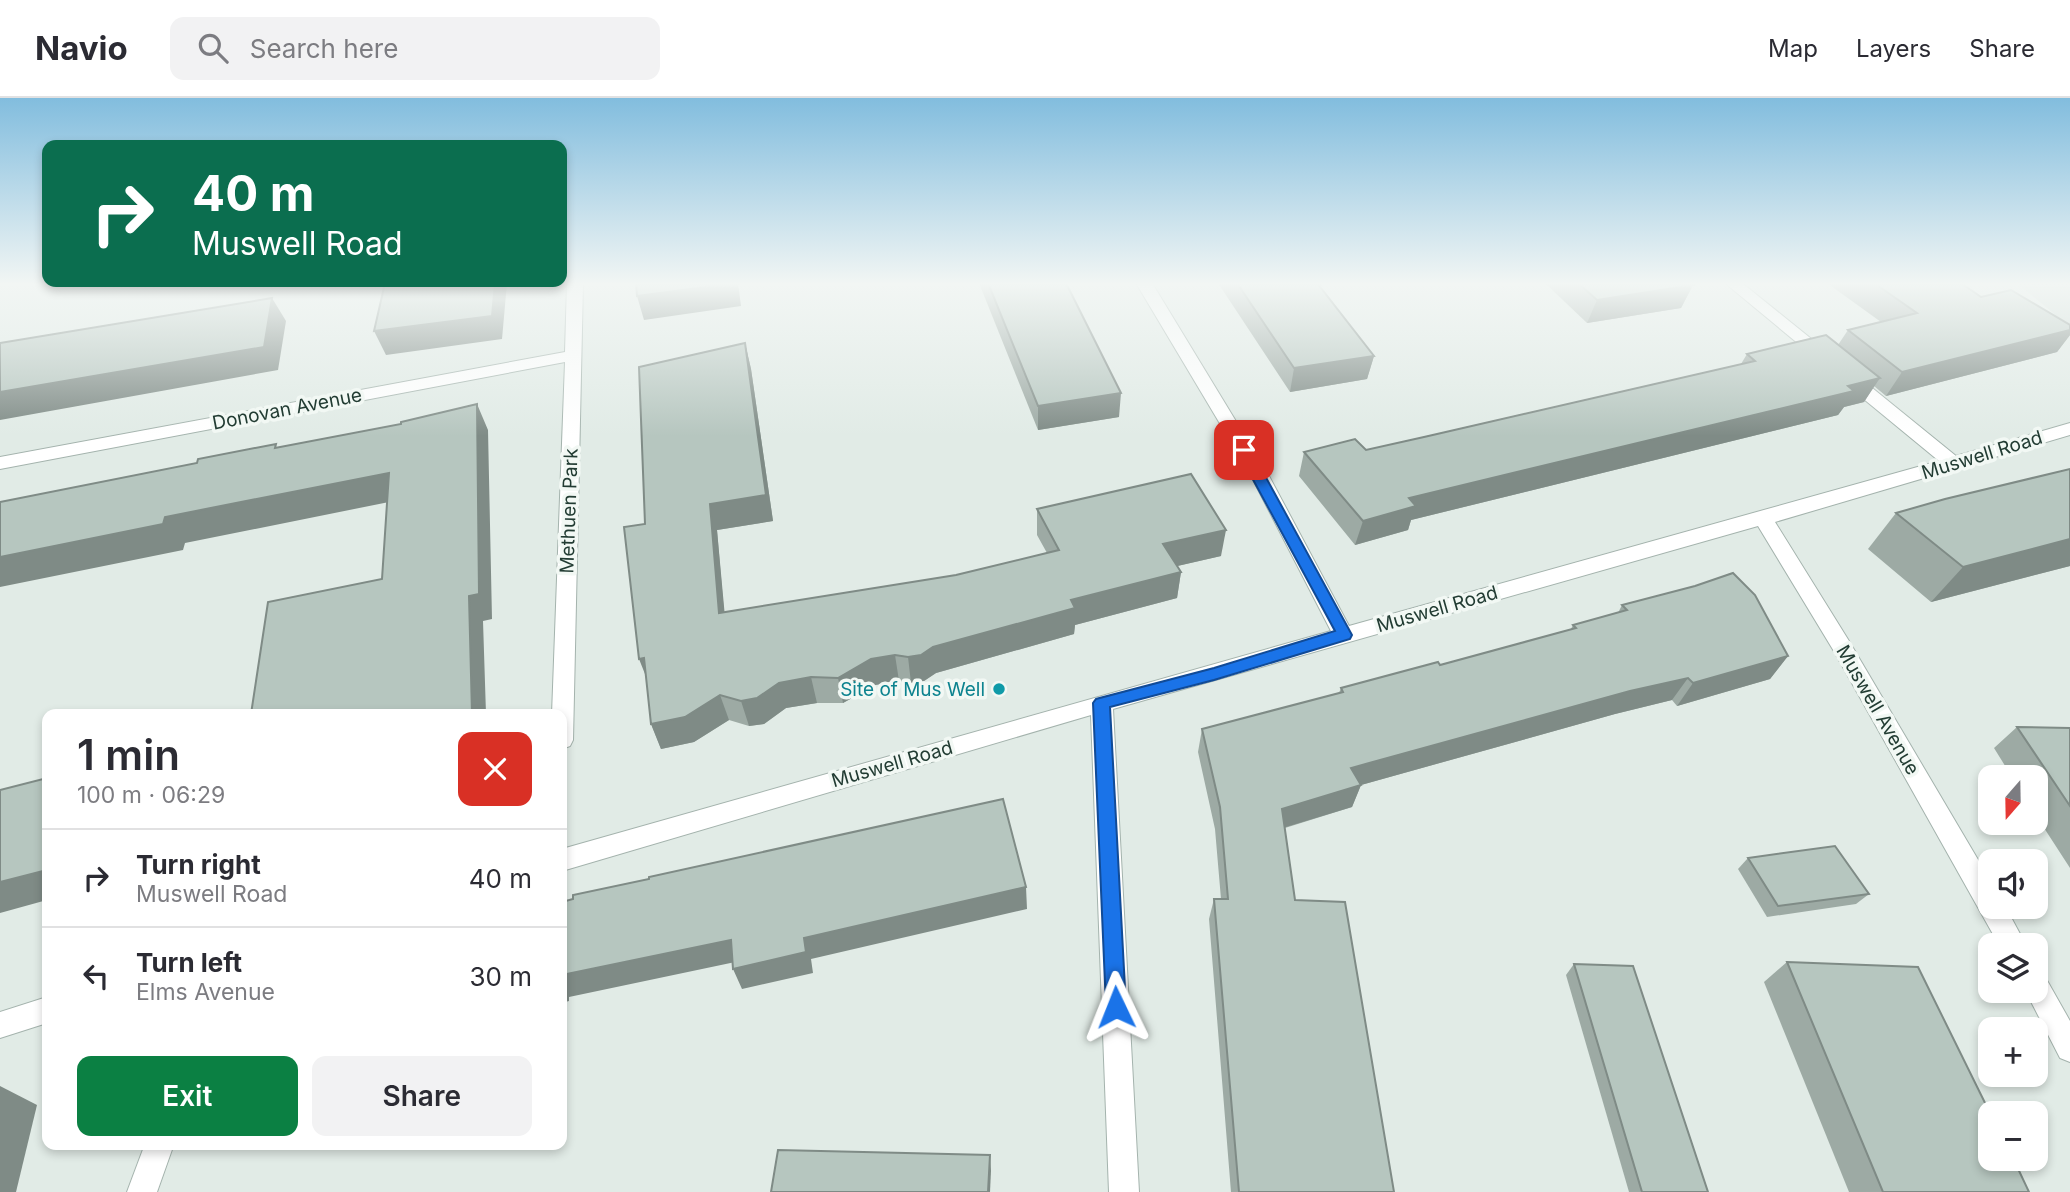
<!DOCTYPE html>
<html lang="en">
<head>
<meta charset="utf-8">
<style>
  :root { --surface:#fff; --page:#f2f2f3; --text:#2b2b33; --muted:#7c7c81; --line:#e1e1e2; --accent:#0b8043 }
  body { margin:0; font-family:Inter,sans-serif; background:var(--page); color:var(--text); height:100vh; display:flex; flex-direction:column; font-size:26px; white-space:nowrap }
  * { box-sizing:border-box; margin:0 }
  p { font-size:23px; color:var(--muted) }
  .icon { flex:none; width:38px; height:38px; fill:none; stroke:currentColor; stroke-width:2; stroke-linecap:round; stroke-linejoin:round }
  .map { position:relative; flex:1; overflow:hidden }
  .side { position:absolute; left:42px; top:611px; width:525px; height:441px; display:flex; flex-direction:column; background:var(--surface); border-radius:14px; box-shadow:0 4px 10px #0003 }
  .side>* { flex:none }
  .guide { position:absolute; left:42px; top:42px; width:525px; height:147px; border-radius:14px; box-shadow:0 4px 10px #0003; background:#0b6e4f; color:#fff; overflow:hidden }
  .needle { width:46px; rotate:200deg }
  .buttons { position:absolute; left:1978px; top:667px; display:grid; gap:14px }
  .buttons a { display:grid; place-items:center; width:70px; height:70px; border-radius:14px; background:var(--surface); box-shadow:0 4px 10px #0003; font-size:35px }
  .pin { position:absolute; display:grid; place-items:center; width:60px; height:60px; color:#fff; margin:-30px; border-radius:14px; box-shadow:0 4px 10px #0006 }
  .me { position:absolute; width:77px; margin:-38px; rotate:358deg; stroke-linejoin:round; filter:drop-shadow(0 0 5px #0008) }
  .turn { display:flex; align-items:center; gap:24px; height:147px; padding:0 35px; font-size:32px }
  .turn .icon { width:91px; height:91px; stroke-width:2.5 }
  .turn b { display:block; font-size:49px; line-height:60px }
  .round { display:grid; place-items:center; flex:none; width:74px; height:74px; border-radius:14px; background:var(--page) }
  .overview { display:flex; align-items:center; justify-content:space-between; height:119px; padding:0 35px }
  h1 { font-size:42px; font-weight:600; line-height:52px }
  .cta { display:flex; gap:14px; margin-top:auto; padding:14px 35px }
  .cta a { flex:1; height:80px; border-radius:14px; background:var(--accent); color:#fff; font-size:28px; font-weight:600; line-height:80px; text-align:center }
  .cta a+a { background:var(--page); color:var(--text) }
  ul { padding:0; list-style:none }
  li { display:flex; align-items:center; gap:21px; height:98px; padding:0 35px; border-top:2px solid var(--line) }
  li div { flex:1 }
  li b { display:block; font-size:26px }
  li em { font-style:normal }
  header { display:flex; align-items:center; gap:42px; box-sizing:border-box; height:98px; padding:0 35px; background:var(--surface); border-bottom:2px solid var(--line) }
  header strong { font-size:33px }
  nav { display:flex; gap:38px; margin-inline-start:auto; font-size:24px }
  .search { width:490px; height:63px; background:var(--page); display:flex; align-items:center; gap:18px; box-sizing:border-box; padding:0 24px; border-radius:14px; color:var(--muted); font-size:26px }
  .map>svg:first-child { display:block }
</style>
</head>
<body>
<header>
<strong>Navio</strong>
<div class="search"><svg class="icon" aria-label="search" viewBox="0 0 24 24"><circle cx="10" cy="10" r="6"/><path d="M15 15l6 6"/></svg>Search here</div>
<nav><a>Map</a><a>Layers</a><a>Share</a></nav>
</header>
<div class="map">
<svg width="2070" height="1094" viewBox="0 0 2070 1094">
  <rect width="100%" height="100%" fill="#e1ebe6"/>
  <path fill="#cfdbd5" d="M 2017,185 L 2070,185 L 2070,229 Z"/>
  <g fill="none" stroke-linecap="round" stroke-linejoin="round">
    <g stroke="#a4b3ad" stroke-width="2">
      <g id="street">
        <path d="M 567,185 L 583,185 L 573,642 L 570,648 L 562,651 L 562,616 L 552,616 L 565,264 L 0,371 L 0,359 L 565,254 Z"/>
        <path d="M 1136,185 L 1152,185 L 1268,376 L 1349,528 L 1939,363 L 1843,284 L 1841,280 L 1843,276 L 1855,276 L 1956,358 L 2070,325 L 2070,337 L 1775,424 L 1849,543 L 1990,782 L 1990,808 L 2005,808 L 2026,847 L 1999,847 L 1835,555 L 1758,428 L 1113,611 L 1139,1094 L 1109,1094 L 1091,617 L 562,773 L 562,751 L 1331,533 L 1250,376 Z"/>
        <path d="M 1725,185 L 1742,185 L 1830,256 L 1832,259 L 1830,262 L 1818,262 Z"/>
        <path d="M 2035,874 L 2044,877 L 2070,923 L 2070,964 L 2060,960 L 2025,892 L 2035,892 Z"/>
        <path d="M 47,899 L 47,925 L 0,940 L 0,914 Z"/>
        <path d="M 145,1046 L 174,1046 L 157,1094 L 127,1094 Z"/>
      </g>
    </g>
    <use href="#street" fill="#fff" fill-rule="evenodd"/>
  </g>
  <g fill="#9daaa4">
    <path d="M 979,185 L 1066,185 L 1119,319 L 1038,332 Z"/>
    <path d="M 1218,185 L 1322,185 L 1321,189 L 1374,258 L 1367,281 L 1290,294 Z"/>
    <path d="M 1545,185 L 1690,185 L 1693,187 L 1681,210 L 1587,225 Z"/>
    <path d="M 1827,185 L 1961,185 L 1981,199 L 2070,227 L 2070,237 L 2057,254 L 1886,298 L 1874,288 L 1864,304 L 1844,309 L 1838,317 L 1411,422 L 1408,432 L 1355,447 L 1299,378 L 1304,354 L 1366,352 L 1741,266 L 1747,256 L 1838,247 L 1848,232 L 1881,224 Z"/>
    <path d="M 745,245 L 751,271 L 773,423 L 717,432 L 724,514 L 956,477 L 1047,455 L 1037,437 L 1037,411 L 1221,458 L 1177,468 L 1181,474 L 1177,500 L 1075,527 L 1074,536 L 936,575 L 924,583 L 911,585 L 899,583 L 875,587 L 843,605 L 817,605 L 786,610 L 764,626 L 749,628 L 729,622 L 694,644 L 661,651 L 651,626 L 645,426 Z"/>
    <path d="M 2070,371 L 2070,468 L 1931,504 L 1868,451 L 1896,415 Z"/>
    <path d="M 1622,507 L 1788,558 L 1770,581 L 1677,608 L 1672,602 L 1615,616 L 1361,687 L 1352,709 L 1285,730 L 1295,802 L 1394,1094 L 1231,1094 L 1209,821 L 1214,801 L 1221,801 L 1215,731 L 1198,654 L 1202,631 L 1339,595 L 1341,590 L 1440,567 L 1571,531 L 1573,527 L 1618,515 Z"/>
    <path d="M 2017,629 L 2070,630 L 2070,770 L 2035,716 L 2035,679 L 2012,679 L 1994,650 Z"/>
    <path d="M 1748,760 L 1869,796 L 1856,806 L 1767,819 L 1738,771 Z"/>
    <path d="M 1787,864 L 2029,1094 L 1849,1094 L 1764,884 Z"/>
    <path d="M 1574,866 L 1708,1094 L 1629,1094 L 1566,877 Z"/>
  </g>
  <g fill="#7f8b86">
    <path d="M 495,185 L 507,185 L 502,241 L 386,257 L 374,233 Z"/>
    <path d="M 738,185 L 741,208 L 644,222 L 637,198 Z"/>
    <path d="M 1693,187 L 1681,210 L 1587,225 L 1597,202 Z"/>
    <path d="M 272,200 L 286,223 L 278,272 L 0,322 L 0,294 Z"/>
    <path d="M 2070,232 L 2070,237 L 2057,254 L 1886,298 L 1902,274 Z"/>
    <path d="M 745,245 L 751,271 L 773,423 L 717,432 L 727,541 L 719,515 L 710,406 Z"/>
    <path d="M 1374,258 L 1367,281 L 1290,294 L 1294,270 Z"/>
    <path d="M 1880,280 L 1864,304 L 1844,309 L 1838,317 L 1411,422 L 1408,432 L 1355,447 L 1363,423 L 1409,400 Z"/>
    <path d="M 1121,295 L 1119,319 L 1038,332 L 1038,308 Z"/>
    <path d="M 477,306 L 488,332 L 492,521 L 483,523 L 486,616 L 472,616 L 469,498 Z"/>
    <path d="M 389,375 L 404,401 L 185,445 L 183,452 L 0,489 L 0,459 L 165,419 Z"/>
    <path d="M 1226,432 L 1221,458 L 1160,472 L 1163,446 Z"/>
    <path d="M 2070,441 L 2070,468 L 1931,504 L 1963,469 Z"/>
    <path d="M 1181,474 L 1177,500 L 1075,527 L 1074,536 L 936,575 L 924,583 L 911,585 L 908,559 L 933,549 L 1071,502 Z"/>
    <path d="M 895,557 L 899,583 L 875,587 L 843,605 L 838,580 L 871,561 Z"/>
    <path d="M 1788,558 L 1770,581 L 1677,608 L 1693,585 Z"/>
    <path d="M 644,560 L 649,586 L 639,561 Z"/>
    <path d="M 811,579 L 817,605 L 786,610 L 764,626 L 749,628 L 741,603 L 779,585 Z"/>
    <path d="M 1688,580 L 1672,602 L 1615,616 L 1361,687 L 1352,709 L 1276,732 L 1282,711 L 1351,670 L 1630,593 Z"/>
    <path d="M 720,597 L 729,622 L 694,644 L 661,651 L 651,626 Z"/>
    <path d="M 47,772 L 47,802 L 0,815 L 0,784 Z"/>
    <path d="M 1026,789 L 1027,811 L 811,861 L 813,875 L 742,891 L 733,871 L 804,840 Z"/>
    <path d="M 731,842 L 740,863 L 569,899 L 569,903 L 562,905 L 562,877 Z"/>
    <path d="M 0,988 L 37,1007 L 16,1094 L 0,1094 Z"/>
    <path d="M 990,1057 L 991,1073 L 990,1094 L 988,1094 Z"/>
  </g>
  <g fill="#b6c6bf" stroke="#7f8b86" stroke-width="2">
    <path d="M 385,185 L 495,185 L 492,218 L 374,233 Z"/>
    <path d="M 636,185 L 736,185 L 637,198 Z"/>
    <path d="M 988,185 L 1066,185 L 1121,295 L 1038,308 Z"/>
    <path d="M 1237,185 L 1317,185 L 1374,258 L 1294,270 Z"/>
    <path d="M 1578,185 L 1690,185 L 1693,187 L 1597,202 Z"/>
    <path d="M 1874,185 L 1961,185 L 1981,199 L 2011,192 L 2070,227 L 2070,232 L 1902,274 L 1848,232 L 1917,215 Z"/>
    <path d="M 272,200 L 264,249 L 0,294 L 0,245 Z"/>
    <path d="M 1826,237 L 1880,280 L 1848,288 L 1854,293 L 1409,400 L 1416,408 L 1363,423 L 1304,354 L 1355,341 L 1366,352 L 1424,339 L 1755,263 L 1747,256 Z"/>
    <path d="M 745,245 L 766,397 L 710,406 L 719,515 L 956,477 L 1059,452 L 1037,411 L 1191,376 L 1226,432 L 1163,446 L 1181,474 L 1071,502 L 1075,510 L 933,549 L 921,557 L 908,559 L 895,557 L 871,561 L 838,580 L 811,579 L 779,585 L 757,600 L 741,603 L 720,597 L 685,619 L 651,626 L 644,560 L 639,561 L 624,429 L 645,426 L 639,269 Z"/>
    <path d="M 477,306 L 479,496 L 469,498 L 472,616 L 251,616 L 268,504 L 382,481 L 389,375 L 165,419 L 163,426 L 0,459 L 0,404 L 197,365 L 198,361 L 276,346 L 275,350 L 401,326 L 401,324 Z"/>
    <path d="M 2070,371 L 2070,441 L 1963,469 L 1896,415 L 1945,401 Z"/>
    <path d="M 1733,475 L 1755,497 L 1788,558 L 1693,585 L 1688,580 L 1630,593 L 1351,670 L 1361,687 L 1282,711 L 1295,802 L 1345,804 L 1394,1094 L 1239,1094 L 1214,801 L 1228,801 L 1220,709 L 1202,631 L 1343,594 L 1341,590 L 1438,564 L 1440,567 L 1576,530 L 1573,527 L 1627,512 L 1622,507 L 1695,488 Z"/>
    <path d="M 2017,629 L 2070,630 L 2070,708 Z"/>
    <path d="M 47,680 L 47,772 L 0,784 L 0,692 Z"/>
    <path d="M 1003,701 L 1026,789 L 804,840 L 806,854 L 733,871 L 731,842 L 562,877 L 562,804 L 573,801 L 573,797 L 649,781 L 649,779 Z"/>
    <path d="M 1835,748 L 1869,796 L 1778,808 L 1748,760 Z"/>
    <path d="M 1787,864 L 1918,869 L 1990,1015 L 1990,1060 L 2013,1060 L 2029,1094 L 1883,1094 Z"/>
    <path d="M 1574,866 L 1633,868 L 1708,1094 L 1642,1094 Z"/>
    <path d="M 778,1052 L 990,1057 L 988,1094 L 771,1094 Z"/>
  </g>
  <linearGradient id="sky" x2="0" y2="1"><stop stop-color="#82bdde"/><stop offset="0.55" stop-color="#f2f6f4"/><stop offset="1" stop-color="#f2f6f4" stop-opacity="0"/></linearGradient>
  <rect width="2070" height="338" fill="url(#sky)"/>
  <path fill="#1a73e8" stroke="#114b97" stroke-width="2" d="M 1244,348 L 1251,352 L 1352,537 L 1350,541 L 1214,582 L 1110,609 L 1126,909 L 1123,916 L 1116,919 L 1109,916 L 1106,909 L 1093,605 L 1096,601 L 1214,570 L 1335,533 L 1237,352 Z"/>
  <circle fill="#0f9aa8" stroke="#f2f8f4" stroke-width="2.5" cx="999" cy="591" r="7"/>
  <g text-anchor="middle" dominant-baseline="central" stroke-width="7" stroke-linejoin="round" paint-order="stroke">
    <g font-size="19" fill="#223c33" stroke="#f2f8f4">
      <text transform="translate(287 311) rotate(-11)">Donovan Avenue</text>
      <text transform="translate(1982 357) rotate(-17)">Muswell Road</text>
      <text transform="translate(569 413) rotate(-88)">Methuen Park</text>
      <text transform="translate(1437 511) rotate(-16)">Muswell Road</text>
      <text transform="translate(1878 612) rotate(60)">Muswell Avenue</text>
      <text transform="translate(892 666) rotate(-16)">Muswell Road</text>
    </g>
    <g font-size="19" fill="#0d838f" stroke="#f2f8f4" text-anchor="end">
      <text x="985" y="591">Site of Mus Well</text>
    </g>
  </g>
</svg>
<div class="buttons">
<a><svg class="needle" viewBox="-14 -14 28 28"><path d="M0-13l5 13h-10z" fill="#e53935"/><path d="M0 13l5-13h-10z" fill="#7c7c81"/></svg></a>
<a><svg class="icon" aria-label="sound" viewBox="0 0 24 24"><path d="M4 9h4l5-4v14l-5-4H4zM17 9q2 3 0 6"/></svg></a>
<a><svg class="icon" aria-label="layers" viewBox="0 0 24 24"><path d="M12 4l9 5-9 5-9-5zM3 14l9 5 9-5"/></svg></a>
<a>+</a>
<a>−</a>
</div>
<div class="pin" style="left:1244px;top:352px;background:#d93025"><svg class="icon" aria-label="arrive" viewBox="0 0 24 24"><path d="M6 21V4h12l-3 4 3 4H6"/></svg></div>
<svg class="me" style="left:1116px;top:909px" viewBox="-20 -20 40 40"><path d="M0-17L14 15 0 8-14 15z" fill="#1a73e8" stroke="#fff" stroke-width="4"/></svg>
<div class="guide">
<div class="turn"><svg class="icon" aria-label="right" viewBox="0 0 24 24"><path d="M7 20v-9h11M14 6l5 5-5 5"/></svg><div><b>40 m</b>Muswell Road</div></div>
</div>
<section class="side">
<div class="overview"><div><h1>1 min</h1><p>100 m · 06:29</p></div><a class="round" style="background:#d93025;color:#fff"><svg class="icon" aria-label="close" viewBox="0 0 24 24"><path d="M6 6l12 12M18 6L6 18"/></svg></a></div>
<ul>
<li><svg class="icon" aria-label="right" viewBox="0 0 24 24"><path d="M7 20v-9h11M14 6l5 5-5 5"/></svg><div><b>Turn right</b><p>Muswell Road</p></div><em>40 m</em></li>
<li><svg class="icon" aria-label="left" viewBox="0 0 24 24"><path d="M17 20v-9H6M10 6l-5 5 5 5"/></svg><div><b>Turn left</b><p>Elms Avenue</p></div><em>30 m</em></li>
</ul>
<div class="cta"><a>Exit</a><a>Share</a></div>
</section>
</div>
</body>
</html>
